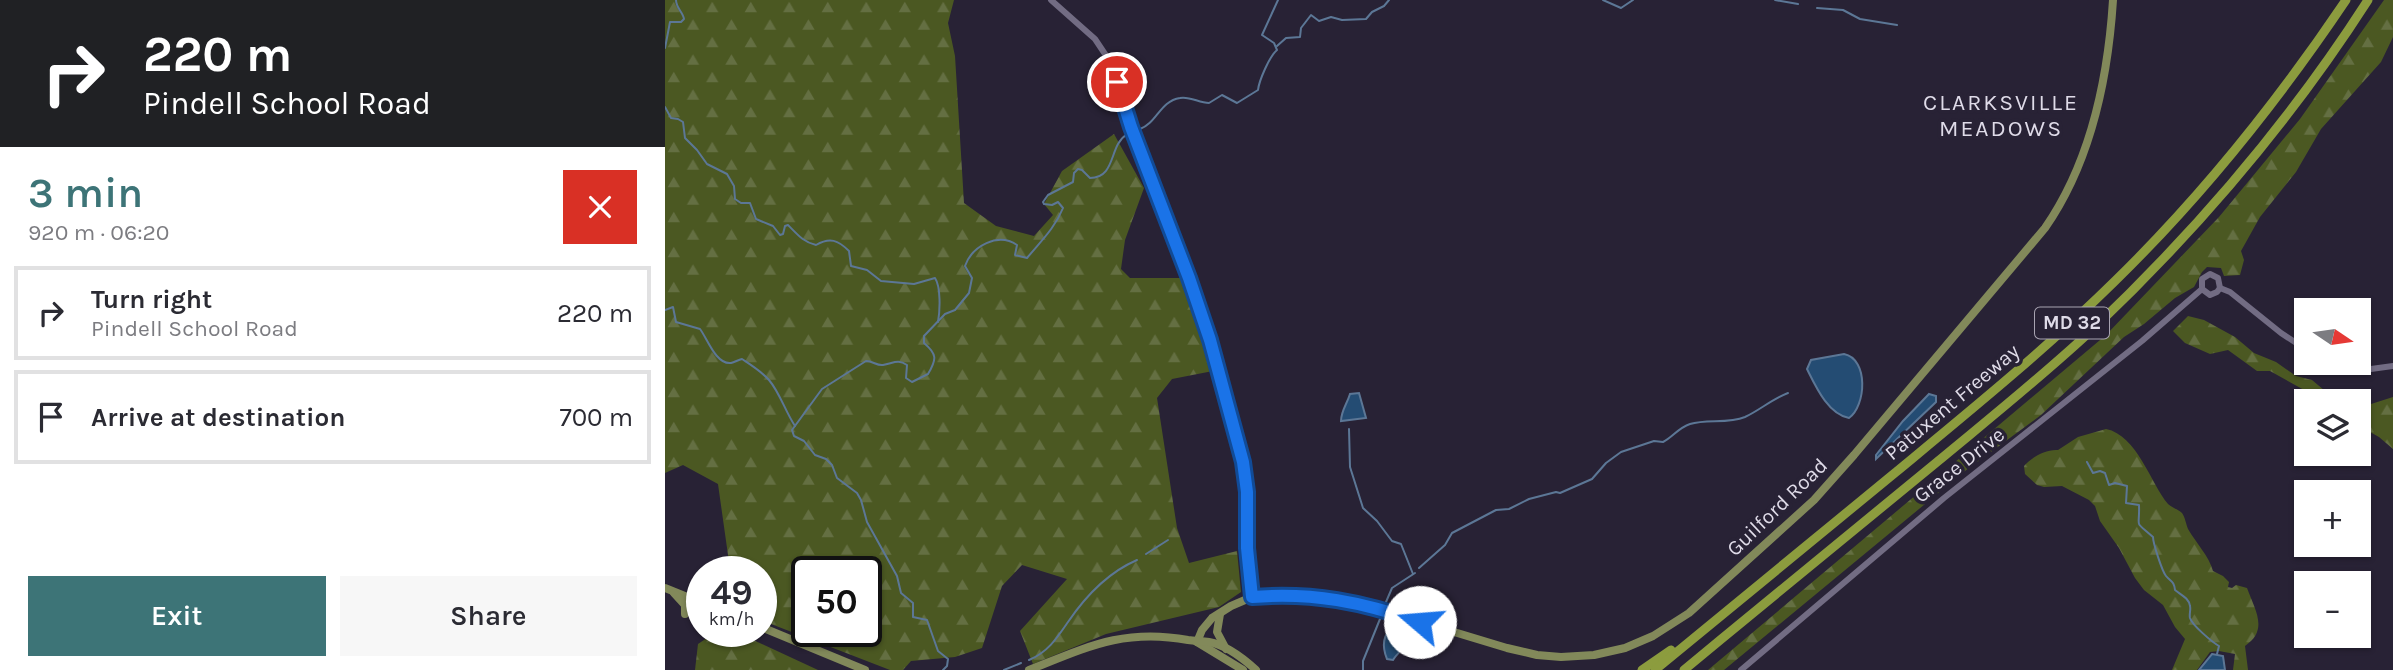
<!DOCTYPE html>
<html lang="en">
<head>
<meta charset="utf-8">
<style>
  :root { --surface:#fff; --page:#f7f7f7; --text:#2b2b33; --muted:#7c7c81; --line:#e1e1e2; --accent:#3d7477 }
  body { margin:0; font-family:Karla,sans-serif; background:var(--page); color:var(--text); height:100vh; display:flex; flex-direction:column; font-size:26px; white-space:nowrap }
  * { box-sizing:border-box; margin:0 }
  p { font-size:23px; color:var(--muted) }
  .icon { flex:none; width:38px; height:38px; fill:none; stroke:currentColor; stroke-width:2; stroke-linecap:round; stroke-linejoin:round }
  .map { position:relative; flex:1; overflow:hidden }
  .details { display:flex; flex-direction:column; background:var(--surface); width:665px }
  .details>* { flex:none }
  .hud { background:#202124; color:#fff; overflow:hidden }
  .needle { width:46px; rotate:103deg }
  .controls { position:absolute; left:1629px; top:298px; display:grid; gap:14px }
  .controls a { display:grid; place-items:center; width:77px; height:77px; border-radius:0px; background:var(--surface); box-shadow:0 2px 5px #0004; font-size:35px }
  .speed { position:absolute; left:21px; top:556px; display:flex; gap:14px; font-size:35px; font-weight:700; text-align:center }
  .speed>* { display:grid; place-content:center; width:91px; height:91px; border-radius:50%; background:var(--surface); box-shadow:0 2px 5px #0004; line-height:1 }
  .speed small { font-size:18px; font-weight:400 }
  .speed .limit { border:4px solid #111; border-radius:10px; background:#fff; color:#111 }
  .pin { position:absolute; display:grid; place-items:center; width:60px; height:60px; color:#fff; margin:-30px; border:4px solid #fff; border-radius:50%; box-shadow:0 2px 7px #0007 }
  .me { position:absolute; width:77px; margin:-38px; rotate:288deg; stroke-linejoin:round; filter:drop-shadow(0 0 5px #0008) }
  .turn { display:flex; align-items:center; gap:24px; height:147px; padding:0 28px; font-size:32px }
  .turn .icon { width:91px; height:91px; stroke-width:2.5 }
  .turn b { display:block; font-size:49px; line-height:60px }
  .round { display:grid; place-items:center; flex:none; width:74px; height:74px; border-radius:0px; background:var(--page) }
  .overview { display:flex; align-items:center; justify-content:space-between; height:119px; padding:0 28px }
  h1 { font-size:42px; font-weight:600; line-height:52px; color:var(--accent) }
  .cta { display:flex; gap:14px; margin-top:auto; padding:14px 28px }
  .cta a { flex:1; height:80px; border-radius:0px; background:var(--accent); color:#fff; font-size:28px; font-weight:600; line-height:80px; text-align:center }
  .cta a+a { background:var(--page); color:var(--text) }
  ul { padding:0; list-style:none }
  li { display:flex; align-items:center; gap:21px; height:94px; margin:0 14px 10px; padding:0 14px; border:4px solid var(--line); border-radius:0px }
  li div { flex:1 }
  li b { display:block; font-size:26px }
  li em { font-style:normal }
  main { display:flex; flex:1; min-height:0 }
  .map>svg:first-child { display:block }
</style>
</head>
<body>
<main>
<section class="details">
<div class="hud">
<div class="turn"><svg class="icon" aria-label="right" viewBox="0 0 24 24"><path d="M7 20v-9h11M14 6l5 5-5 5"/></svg><div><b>220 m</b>Pindell School Road</div></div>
</div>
<div class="overview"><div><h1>3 min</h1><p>920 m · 06:20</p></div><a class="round" style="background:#d93025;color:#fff"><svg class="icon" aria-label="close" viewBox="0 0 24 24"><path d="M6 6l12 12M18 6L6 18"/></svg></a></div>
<ul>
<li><svg class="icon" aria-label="right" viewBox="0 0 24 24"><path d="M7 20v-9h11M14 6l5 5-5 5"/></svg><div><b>Turn right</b><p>Pindell School Road</p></div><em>220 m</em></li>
<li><svg class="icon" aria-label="arrive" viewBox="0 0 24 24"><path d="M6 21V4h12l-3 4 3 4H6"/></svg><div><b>Arrive at destination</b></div><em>700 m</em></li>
</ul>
<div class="cta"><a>Exit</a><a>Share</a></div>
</section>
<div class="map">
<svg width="1728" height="670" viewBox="0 0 1728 670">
  <defs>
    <pattern id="forest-firs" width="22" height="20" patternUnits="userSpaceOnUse" patternTransform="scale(1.75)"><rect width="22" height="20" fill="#4b5822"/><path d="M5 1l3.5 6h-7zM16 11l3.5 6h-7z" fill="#646f42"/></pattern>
  </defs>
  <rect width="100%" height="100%" fill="#282235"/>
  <g fill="url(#forest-firs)" fill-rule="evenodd">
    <path d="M 0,0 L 289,0 L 283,23 L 290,56 L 299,203 L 331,226 L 369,236 L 388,215 L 379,204 L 397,171 L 449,134 L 479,188 L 460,240 L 456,269 L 465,278 L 524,278 L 553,370 L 507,379 L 492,398 L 512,528 L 524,563 L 572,551 L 576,592 L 554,607 L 441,634 L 368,664 L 355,631 L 402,579 L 357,565 L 337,586 L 317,648 L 290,657 L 246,661 L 238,670 L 225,670 L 96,620 L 96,572 L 63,572 L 64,562 L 53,484 L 18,465 L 0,473 ZM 142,572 L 201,572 L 201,632 L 142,632 Z"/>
    <path d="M 1719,0 L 1728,0 L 1728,37 L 1716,62 L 1656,129 L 1631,172 L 1595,217 L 1576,251 L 1579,260 L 1575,275 L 1559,276 L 1556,268 L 1542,267 L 1537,272 L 1529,287 L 1510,298 L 1479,324 L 1459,337 L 1376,415 L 1300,471 L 1059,670 L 1043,670 L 1441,335 L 1554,217 L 1635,119 Z"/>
    <path d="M 1523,316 L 1539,320 L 1570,337 L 1589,353 L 1611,362 L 1631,376 L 1647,380 L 1672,401 L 1659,401 L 1605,371 L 1592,371 L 1563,350 L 1545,354 L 1520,343 L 1508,331 Z"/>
    <path d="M 1728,397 L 1728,449 L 1714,437 L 1694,426 L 1694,405 L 1703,405 Z"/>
    <path d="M 1441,429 C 1472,435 1486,484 1503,504 C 1507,508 1513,509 1517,513 C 1520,517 1521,524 1523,529 C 1531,543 1544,556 1548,571 L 1558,576 L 1564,582 L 1563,587 L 1567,588 L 1571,585 L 1582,588 C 1590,610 1604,630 1580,646 L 1583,670 L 1568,670 L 1570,654 L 1554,651 L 1545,652 L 1532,670 L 1507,670 L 1520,639 L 1510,627 L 1498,605 L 1479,590 L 1470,578 L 1454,548 L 1435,521 L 1430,506 L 1424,500 L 1397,486 L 1379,487 L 1372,485 L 1360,474 L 1359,466 C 1367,457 1381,449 1393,450 L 1413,437 Z"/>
    <path d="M 69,635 L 84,638 L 153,670 L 30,670 L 33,644 L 42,638 Z"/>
  </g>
  <g fill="#244c73" stroke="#5c7796" stroke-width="2">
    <path d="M 1179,354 C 1204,359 1201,406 1184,418 C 1163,414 1151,387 1142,369 L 1146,360 Z"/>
    <path d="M 694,393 L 701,418 L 676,421 C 676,411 682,404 685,394 Z"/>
    <path d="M 1264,394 L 1271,396 L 1271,402 L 1211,459 L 1211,455 L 1238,421 Z"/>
    <path d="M 730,627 L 749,634 C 745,645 734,650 728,660 L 722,659 C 717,647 717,633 730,627 Z"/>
    <path d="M 1547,654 L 1558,656 L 1560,670 L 1534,670 Z"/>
  </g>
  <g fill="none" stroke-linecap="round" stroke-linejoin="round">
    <g stroke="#5c7796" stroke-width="2">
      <path d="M 938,0 L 956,8 L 968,0"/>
      <path d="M 1110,0 L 1133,4"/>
      <path d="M 1152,8 L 1178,10 L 1195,19 L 1232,25"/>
      <path d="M 612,46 L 621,38 L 635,37 L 636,28 L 646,15 L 654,21 L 666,17 L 677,20 L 701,19 L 707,12 L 719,6 L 724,0"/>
      <path d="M 0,48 L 5,22 L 16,22 L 19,19 C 18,12 11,8 11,0"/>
      <path d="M 0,107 L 6,118 L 13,119 L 18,122 L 20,138 L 32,150 L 42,164 L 62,174 L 69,186 L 70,199 L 76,203 L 85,203 L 91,219 L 108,226 L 115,235 L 118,234 L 120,226 L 123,225 C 132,234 138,242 151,245 C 165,237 173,240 184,251 L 186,266 L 202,270 L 216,281 L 249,284 L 270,278 C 276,287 275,311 273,322"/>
      <path d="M 475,129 C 492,123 495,101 515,98 C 525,96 534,103 544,103 L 557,95 L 572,103 L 593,90 C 594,81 604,57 612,50 L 609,43 L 597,35 L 613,0"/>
      <path d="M 0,310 L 8,307 L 11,322 L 35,329 C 42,338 51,365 66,363 C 70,362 73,360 77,359 C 86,365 96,371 104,380 C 115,393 120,411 130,426"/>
      <path d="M 684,429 L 685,467 L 698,508 L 712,521 L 727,541 L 736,544 L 748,574"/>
      <path d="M 1422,462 L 1428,473 L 1435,471 L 1440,473 L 1444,485 L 1450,483 L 1462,486 L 1461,503 L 1474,505 C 1475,530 1468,519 1488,537 C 1488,543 1497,571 1501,576 C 1506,582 1509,581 1510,590 C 1516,595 1524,598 1525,606 C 1526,610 1524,614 1525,618 C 1527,625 1547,642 1554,646 L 1552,654"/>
      <path d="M 481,554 L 503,540"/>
      <path d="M 754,568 L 780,545 L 787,533 L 831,510 L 844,509 L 864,499 L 891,492 L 895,493 L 927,479 L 941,463 L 956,452 L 989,441 L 998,442 C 1008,437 1013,428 1025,424 C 1042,419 1063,424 1080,417 C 1095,410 1107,399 1123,393"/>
      <path d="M 721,602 L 727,588 L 750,573"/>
      <path d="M 364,660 C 383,652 392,638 403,622 C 420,597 444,572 472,560"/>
      <path d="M 278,670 L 282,666 L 283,659 L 273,651 L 262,620 L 248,617 L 248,603 L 236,593 L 232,576 L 202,522 L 196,500 L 192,493 L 172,478 L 167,465 L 161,459 L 150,455 L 139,441 L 129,436 L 127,430 L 157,389 L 201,361 C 208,361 212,366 218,365 C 229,363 233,359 242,365 L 241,378 L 247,382 L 263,374 C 272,359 272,354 259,343 L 259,336 L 280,314 L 290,310 L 304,293 L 307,278 L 300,266 C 307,246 333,232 352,245 L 350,255 L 362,258 C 376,241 390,228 398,208 L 393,202 L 387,205 L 379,204 L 378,202 L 383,195 L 408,182 L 409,173 L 413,169 L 417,170 L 425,178 C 451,178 444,146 461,135"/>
      <path d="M 339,670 L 356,663"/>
      <path d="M 698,670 L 698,661 L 715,619"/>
    </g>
    <g stroke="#726c83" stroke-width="6">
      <path d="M 386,0 L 430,39 L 444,60 L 466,127 L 523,273 L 545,339 L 578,462 L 582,492 L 582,551 L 587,597"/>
      <path d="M 1555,288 L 1565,292 L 1616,333 L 1642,350"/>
      <path d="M 1537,289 L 1537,279 L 1545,274 L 1553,278 L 1555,288"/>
      <path d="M 1537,289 L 1545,295 L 1552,292 L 1555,288"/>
      <path d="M 1671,362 L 1706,369 L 1728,366"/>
      <path d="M 1076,670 L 1279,498 L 1477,341 L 1537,289"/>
    </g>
    <g stroke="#82895a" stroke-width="8">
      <path d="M 0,588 L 37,603"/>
      <path d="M 9,593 L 20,605 L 20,614"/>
      <path d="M 555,614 L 552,632 L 561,649"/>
      <path d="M 96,627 L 200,670"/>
      <path d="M 532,642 L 537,630 L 547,618 L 566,606 L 587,597 L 613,595 L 647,596 L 683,600 L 842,648 L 872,655 L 896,657 L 929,655 L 960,648 L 988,636 L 1024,613 L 1149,500 L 1189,455 L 1380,228 C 1426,162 1443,79 1448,0"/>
      <path d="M 532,642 L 578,670"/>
      <path d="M 364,670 C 422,647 459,628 523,640 C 530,641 537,641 544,642 C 561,645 579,659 591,670"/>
    </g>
    <g stroke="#8c9c3e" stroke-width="9">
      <path d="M 977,670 L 1006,650"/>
      <path d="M 990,670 C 1071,604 1151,538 1231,472 C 1306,410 1381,349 1450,281 C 1537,196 1613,101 1681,0"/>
      <path d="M 1019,670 C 1103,600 1188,531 1272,462 C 1325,418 1379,375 1429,328 C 1532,230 1626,120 1703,0"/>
    </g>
  </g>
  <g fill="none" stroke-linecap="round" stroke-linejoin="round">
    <g stroke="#114b97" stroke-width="18">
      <path id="route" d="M 452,82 L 466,127 L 524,278 L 545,340 L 578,462 L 582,492 L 582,548 L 587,597 C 648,592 697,602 755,622"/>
    </g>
    <use href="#route" stroke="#1a73e8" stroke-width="12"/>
  </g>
  <g text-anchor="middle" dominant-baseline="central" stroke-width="7" stroke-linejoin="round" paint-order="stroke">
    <rect fill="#282235" stroke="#a8a4b2" stroke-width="2" x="1370" y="307.5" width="74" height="31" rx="5"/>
    <g font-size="19" font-weight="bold" fill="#dfdbe8">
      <text x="1407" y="323">MD 32</text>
    </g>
    <g font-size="21" fill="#dfdbe8" stroke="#282235">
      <text transform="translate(1287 402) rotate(-40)">Patuxent Freeway</text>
      <text transform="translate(1294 465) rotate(-38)">Grace Drive</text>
      <text transform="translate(1112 507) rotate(-44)">Guilford Road</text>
    </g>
    <g font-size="23" letter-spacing="2" fill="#dfdbe8" stroke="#282235">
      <text x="1336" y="102">CLARKSVILLE<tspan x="1336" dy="26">MEADOWS</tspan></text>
    </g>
  </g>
</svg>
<div class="controls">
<a><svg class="needle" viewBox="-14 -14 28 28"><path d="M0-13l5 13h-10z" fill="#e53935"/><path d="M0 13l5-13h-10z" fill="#7c7c81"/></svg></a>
<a><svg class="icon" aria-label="layers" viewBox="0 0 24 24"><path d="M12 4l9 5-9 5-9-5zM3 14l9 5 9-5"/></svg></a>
<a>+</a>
<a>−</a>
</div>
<div class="speed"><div>49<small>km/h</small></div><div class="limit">50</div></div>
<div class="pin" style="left:452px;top:82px;background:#d93025"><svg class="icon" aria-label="arrive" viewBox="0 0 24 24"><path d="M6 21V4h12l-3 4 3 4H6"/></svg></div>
<svg class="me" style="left:755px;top:622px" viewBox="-20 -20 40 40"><circle r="19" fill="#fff"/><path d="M0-13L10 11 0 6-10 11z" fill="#1a73e8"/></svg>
</div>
</main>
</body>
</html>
